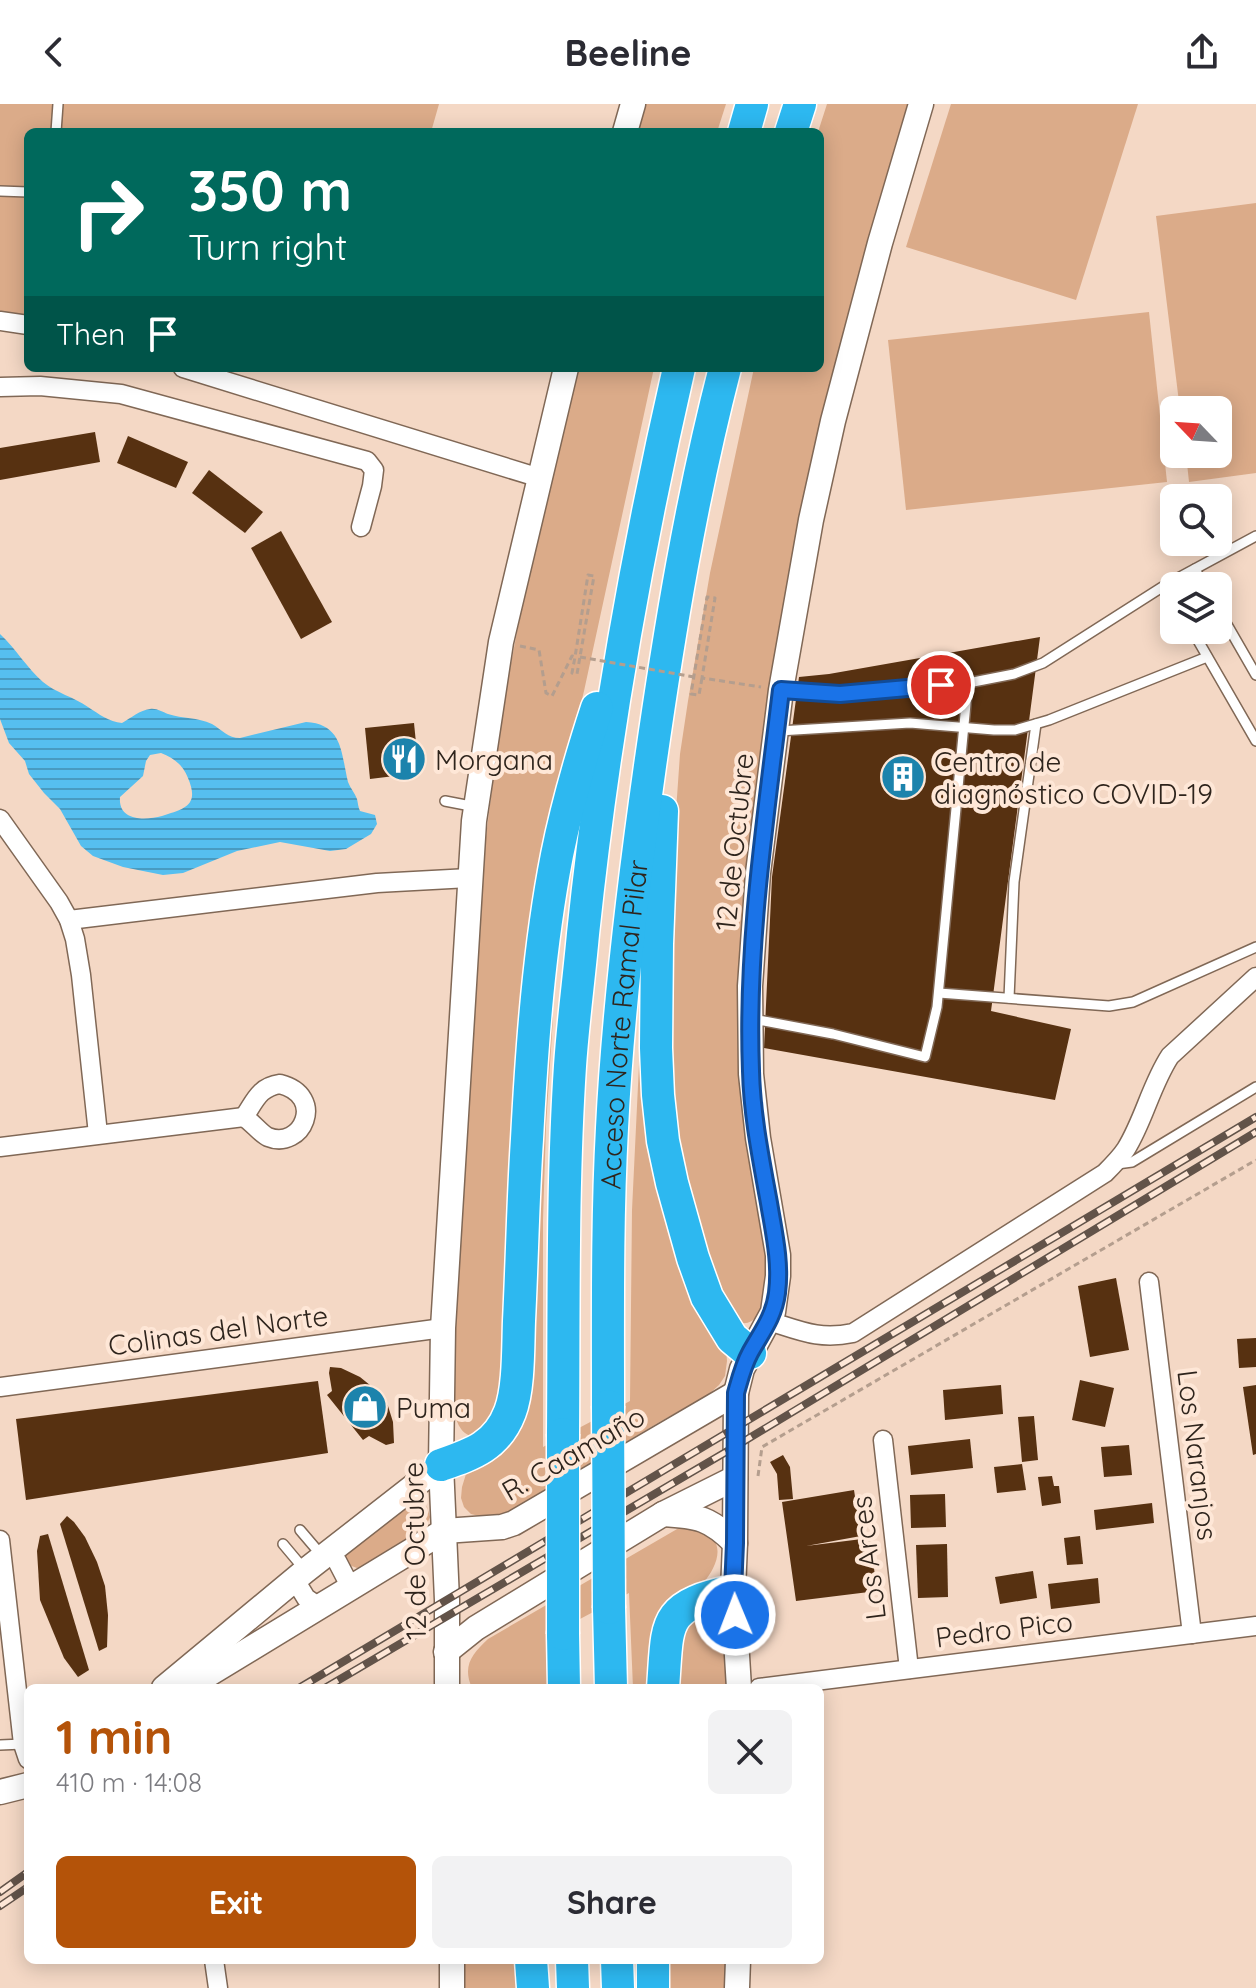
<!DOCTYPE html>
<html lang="en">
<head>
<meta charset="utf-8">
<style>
  :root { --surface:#fff; --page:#f2f2f3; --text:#2b2b33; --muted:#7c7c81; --accent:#b45309 }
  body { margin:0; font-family:Quicksand,sans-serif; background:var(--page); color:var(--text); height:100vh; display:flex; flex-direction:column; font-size:30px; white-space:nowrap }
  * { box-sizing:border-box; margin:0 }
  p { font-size:26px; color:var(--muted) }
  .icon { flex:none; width:44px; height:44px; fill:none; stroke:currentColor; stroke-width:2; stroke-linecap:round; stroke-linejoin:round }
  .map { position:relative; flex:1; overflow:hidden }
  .drawer { position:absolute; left:24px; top:1580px; width:800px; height:280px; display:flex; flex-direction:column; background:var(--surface); border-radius:12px; box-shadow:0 4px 20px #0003 }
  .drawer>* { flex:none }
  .guide { position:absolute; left:24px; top:24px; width:800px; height:244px; border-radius:12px; box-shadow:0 4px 20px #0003; background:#00695c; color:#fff; overflow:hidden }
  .needle { width:52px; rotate:295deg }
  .tools { position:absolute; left:1160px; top:292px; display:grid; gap:16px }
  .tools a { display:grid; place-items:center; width:72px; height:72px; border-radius:12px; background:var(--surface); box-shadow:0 4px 20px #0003; font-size:40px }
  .pin { position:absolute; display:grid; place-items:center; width:68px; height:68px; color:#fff; margin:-34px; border:4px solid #fff; border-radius:50%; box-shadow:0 2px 8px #0007 }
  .me { position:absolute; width:88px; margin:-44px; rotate:359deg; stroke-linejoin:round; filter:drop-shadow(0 0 6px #0008) }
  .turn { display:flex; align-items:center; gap:28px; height:168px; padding:0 32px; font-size:36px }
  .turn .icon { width:104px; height:104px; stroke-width:2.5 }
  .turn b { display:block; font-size:56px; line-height:68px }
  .then { display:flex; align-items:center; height:76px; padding:0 32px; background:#0003; gap:16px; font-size:30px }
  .round { display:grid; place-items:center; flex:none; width:84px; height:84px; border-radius:12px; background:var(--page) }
  .head { display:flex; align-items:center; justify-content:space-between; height:136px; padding:0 32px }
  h1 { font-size:48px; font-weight:700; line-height:60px; color:var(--accent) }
  .action { display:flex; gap:16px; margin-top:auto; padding:16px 32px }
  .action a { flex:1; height:92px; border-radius:12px; background:var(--accent); color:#fff; font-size:32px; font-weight:700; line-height:92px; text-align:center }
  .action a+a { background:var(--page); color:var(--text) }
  header { display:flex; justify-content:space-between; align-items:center; height:104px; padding:0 32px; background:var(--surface); font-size:36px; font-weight:700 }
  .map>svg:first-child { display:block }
</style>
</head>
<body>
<header><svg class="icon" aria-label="back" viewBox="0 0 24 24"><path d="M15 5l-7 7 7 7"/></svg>Beeline<svg class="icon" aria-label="share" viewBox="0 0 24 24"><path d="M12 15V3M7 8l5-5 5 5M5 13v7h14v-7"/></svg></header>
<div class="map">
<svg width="1256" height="1884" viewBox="0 0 1256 1884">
  <defs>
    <pattern id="water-rules" width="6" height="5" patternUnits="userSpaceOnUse" patternTransform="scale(2)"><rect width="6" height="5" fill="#56bfef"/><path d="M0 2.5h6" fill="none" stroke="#489bc1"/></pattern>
  </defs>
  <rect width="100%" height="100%" fill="#f4d8c5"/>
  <g fill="#dbab89">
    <path d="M 0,0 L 439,0 L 431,28 L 28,28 L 28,221 L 0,217 Z"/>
    <path d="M 643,0 L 726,0 L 717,28 L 634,28 Z"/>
    <path d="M 827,0 L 910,0 L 754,724 L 768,1180 C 762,1204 757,1233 725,1212 L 672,1024 L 669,807 L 680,650 L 688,597 L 710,469 L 754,264 L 820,264 L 820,28 L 818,28 Z"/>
    <path d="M 951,0 L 1138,0 L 1076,196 L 906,143 Z"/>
    <path d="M 1256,99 L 1256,369 L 1189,378 L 1186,350 L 1218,350 L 1218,306 L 1180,306 L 1156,112 Z"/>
    <path d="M 1149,208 L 1167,378 L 906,406 L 888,236 Z"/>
    <path d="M 577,264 L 654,264 L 584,587 L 550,730 L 498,1307 L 473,1333 C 459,1329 456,1316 453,1303 L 455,1167 L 481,772 L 502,606 L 518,523 Z"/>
    <path d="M 551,897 L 553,914 L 546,1022 L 543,1116 L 543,1343 L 630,1297 L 632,1106 L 640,940 L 650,987 L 726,1244 L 727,1257 L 725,1272 L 719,1281 L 708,1291 L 663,1316 L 543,1387 L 523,1402 L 494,1413 L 483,1413 L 471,1410 L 464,1403 L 461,1394 L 462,1383 L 466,1370 L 491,1348 Z"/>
    <path d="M 419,1398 L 427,1403 L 430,1413 L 426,1422 L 363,1463 L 357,1464 L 349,1461 L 345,1453 L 348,1445 L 409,1400 Z"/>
    <path d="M 684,1421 C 692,1424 702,1427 709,1432 C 726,1443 714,1466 704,1478 L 656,1584 L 633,1584 L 629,1489 L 548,1532 L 547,1584 L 472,1584 C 462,1562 472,1550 488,1535 Z"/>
    <path d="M 707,1506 C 717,1509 721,1514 726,1523 L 729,1584 L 672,1584 L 678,1522 Z"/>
    <path d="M 464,1856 L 521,1856 L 522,1884 L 464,1884 Z"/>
    <path d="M 664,1856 L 727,1856 L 727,1884 L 665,1884 Z"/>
  </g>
  <path fill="url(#water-rules)" fill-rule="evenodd" d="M 0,530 C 16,545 27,564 43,578 C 56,589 74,593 88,603 C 99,610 109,618 122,619 C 131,614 140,606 150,605 C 157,604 162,608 168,610 C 183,615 197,613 212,620 C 222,626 228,634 240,634 L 306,618 C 343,620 341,649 348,678 C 350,684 355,689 357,695 C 358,699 358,703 360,707 L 375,711 L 377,720 L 371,730 L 346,745 L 330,747 L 280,738 L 237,747 L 183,769 L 163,771 L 123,763 L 93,752 L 81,742 L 60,705 L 44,689 L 29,670 L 25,657 L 9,639 L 0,615 ZM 161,649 C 174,654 183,661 188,674 C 200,702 184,705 162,712 C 146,716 118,718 120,693 L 143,672 L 146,657 L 150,651 Z"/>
  <g fill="#573111">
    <path d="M 95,328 L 100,358 L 0,376 L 0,344 Z"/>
    <path d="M 128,332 L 188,358 L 176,384 L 117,359 Z"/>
    <path d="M 209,366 L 263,408 L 245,429 L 192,389 Z"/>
    <path d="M 281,427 L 332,518 L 301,535 L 251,444 Z"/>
    <path d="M 1040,533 L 991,907 L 1071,925 L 1055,996 L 764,944 L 772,773 L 799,573 L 829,570 Z"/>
    <path d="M 414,619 L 419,669 L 370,675 L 365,624 Z"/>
    <path d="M 1116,1174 L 1129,1246 L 1090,1253 L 1078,1182 Z"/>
    <path d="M 1256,1234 L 1256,1263 L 1239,1264 L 1237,1235 Z"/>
    <path d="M 330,1263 L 341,1264 L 360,1273 L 376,1286 L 388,1302 L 393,1318 L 394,1339 L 386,1341 L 369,1332 L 363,1336 L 327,1291 L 332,1287 L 329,1269 Z"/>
    <path d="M 1080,1276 L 1114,1284 L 1105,1323 L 1072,1316 Z"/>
    <path d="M 318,1277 L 328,1349 L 26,1396 L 16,1315 Z"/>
    <path d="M 1001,1281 L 1003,1310 L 945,1316 L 943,1286 Z"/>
    <path d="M 1256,1281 L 1256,1350 L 1253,1351 L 1243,1283 Z"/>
    <path d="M 1034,1312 L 1038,1356 L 1022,1358 L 1018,1313 Z"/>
    <path d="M 970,1335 L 973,1364 L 911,1371 L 908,1342 Z"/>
    <path d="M 1129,1341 L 1132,1371 L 1104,1373 L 1101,1343 Z"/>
    <path d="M 783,1351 L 790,1363 L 793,1395 L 779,1396 L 777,1370 L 770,1358 Z"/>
    <path d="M 1022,1360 L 1026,1386 L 997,1389 L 994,1363 Z"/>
    <path d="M 1052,1372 L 1054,1382 L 1059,1382 L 1061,1399 L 1042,1402 L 1038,1373 Z"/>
    <path d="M 854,1386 L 861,1432 L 806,1442 L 870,1434 L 877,1487 L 796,1497 L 782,1398 Z"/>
    <path d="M 945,1390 L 946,1423 L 911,1424 L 910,1391 Z"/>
    <path d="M 1152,1399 L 1154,1419 L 1096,1426 L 1094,1406 Z"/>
    <path d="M 67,1412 L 74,1418 L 85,1433 L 97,1458 L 105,1482 L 108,1511 L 107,1543 L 99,1547 L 60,1420 Z"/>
    <path d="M 48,1430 L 89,1566 L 78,1573 L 64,1554 L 40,1496 L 37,1447 L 40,1432 Z"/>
    <path d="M 1080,1432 L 1083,1460 L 1067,1461 L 1064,1434 Z"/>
    <path d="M 947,1440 L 948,1493 L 918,1494 L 916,1441 Z"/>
    <path d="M 1033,1467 L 1037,1494 L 1000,1500 L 995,1473 Z"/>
    <path d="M 1098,1474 L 1100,1499 L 1051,1505 L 1048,1480 Z"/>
  </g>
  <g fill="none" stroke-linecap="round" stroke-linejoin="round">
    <g stroke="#806856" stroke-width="12">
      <g id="lane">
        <path d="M 56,28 L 58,0"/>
        <path d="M 0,87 L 28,88"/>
        <path d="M 1195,465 L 1204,482"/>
        <path d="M 1167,480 L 1174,493"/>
        <path d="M 1218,505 L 1256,571"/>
        <path d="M 1192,526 L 1256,637"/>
        <path d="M 968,579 L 1014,570 L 1043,559 L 1167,480 L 1256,432"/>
        <path d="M 779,627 L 910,619 L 994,626 L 1015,626 L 1049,616 L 1207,553"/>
        <path d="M 445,697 L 476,703"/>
        <path d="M 939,889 L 1109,902 L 1133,898 L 1256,843"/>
        <path d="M 1009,894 L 1014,778 L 1036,620"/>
        <path d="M 753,915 L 833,930 L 925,953 L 937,903 L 968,579 L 913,582 L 840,590 L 784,587"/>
        <path d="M 1117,1060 L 1132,1058 L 1256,983"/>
        <path d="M 300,1426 L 323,1453"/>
        <path d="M 283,1440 L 304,1465"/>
        <path d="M 0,1641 L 23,1640"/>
      </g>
    </g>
    <g stroke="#806856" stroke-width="21">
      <g id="street">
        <path d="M 0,217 L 28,221"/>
        <path d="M 183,264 L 540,374"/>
        <path d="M 0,283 L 40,282 L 121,290 L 367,357 L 374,366 L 372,382 L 361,423"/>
        <path d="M 0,715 L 59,798 L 69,816 L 75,835 L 81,871 L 98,1030"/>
        <path d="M 69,816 L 377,779 L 469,774"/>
        <path d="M 280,980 C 327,992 302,1047 268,1033 C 261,1030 252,1018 244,1013 C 255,997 259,983 280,980 Z"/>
        <path d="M 0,1043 L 244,1013"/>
        <path d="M 1149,1178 L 1192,1530"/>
        <path d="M 769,1217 C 801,1227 819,1236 853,1229 L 1105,1069 C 1112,1062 1120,1054 1126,1045 C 1144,1016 1151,981 1170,952 L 1256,873"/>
        <path d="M 0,1283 L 443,1224"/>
        <path d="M 883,1336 L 909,1565"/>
        <path d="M 0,1436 L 23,1640 L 28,1655"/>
        <path d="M 329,1448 L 337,1457 L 351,1484"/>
        <path d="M 295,1476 L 306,1494 L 319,1503"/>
        <path d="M 759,1584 L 1256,1522"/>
        <path d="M 214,1856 L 218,1884"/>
      </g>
    </g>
    <g stroke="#806856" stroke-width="27">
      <g id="secondary">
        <path d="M 625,28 L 633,0"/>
        <path d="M 663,1410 C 698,1412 710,1414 735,1439"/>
        <path d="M 446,1548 L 476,1524 L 663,1410 L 735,1374"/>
        <path d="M 164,1584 L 305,1467 L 441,1361"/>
        <path d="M 186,1584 L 444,1427 L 502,1423 L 514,1419 L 736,1289"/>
        <path d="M 447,1584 L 447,1496 L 441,1361 L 443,1224 L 474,717 L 501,538 L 566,264"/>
        <path d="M 739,1584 L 733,1487 L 735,1439 L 736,1289 L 742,1265 L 773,1208 L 778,1172 L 778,1151 L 758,1034 L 751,970 L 750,882 L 758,769 L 781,586 L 811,416 L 833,317 L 880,139 L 921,0"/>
        <path d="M 0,1688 L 28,1681"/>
        <path d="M 452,1856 L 452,1884"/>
        <path d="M 737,1884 L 738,1856"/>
      </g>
    </g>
    <g stroke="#fff" stroke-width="35">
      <g id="highway">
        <path d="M 744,28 L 752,0"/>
        <path d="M 791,28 L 800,0"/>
        <path d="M 662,707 L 657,840 L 656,944 L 658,991 L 663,1037 L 672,1079 L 693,1154 L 707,1193 L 732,1234 L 750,1249"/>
        <path id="s1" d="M 608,1302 C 608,1209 607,1116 612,1024 C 618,903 633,782 650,662 C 669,529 691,395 725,264"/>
        <path d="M 563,1330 C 564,1208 562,1084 570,962 C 573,918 579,874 583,830 C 603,639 636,451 679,264"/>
        <path d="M 441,1361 C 473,1350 497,1342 510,1308 C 519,1285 518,1243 519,1217 C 522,1157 523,1096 527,1035 C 532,941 539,843 557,751 C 567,701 581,653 597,604"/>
        <path d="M 609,1504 L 611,1584"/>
        <path d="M 563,1530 L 564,1584"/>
        <path d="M 663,1584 C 668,1518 661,1502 733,1487"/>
        <path d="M 531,1856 L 533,1884"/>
        <path d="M 572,1856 L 573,1884"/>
        <path d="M 617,1856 L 618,1884"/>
        <path d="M 653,1884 L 653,1856"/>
      </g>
    </g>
    <g stroke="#b49e8e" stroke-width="3" stroke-dasharray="6 4" stroke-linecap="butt">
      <path d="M 520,542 L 539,546 L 546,589 L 552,592 L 572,552 L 575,553 L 588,471 L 594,472 L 577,570 L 572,569 L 575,553"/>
      <path d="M 702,574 L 699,591 L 691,590 L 707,493 L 715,494 L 702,574 L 761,583"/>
      <path d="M 758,1372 L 762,1343 L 1256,1056"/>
    </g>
    <use href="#lane" stroke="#fff" stroke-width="9"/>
    <use href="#street" stroke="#fff" stroke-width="18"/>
    <use href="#secondary" stroke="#fff" stroke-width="24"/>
    <use href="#highway" stroke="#2db8f0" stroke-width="32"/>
    <g stroke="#625349" stroke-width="8">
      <g id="rail">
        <path d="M 299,1584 L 1256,1013"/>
        <path d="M 325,1584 L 736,1342 L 1256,1028"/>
        <path d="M 0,1788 L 28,1768"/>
        <path d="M 0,1802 L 28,1783"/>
      </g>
    </g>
    <use href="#rail" stroke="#fee7d7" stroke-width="5" stroke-dasharray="15" stroke-linecap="butt"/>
    <g stroke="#fff" stroke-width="35" stroke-linecap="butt">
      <g id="highway-bridge">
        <path d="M 608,1302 L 609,1504"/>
        <path d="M 563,1330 L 563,1530"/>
      </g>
    </g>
    <path stroke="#b49e8e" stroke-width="3" stroke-dasharray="6 4" stroke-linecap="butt" d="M 580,553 L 694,573"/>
    <use href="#highway-bridge" stroke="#2db8f0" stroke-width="32"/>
  </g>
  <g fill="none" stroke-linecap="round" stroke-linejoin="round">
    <g stroke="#114b97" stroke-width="20">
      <path id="route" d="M 735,1511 L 733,1487 L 735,1439 L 736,1289 C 740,1275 743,1262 750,1249 C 761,1229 774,1213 777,1189 C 781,1159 774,1129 769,1099 C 761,1055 752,1011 751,967 C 746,839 766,713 781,586 L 840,590 L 941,581"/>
    </g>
    <use href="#route" stroke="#1a73e8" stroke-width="14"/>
  </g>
  <defs>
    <g id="restaurant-disc" transform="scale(2.3)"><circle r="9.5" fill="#1c83ac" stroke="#fee7d7"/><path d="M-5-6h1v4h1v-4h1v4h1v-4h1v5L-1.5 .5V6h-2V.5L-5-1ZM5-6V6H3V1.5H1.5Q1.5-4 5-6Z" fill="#fff"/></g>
    <g id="building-disc" transform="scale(2.3)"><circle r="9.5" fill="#1c83ac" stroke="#fee7d7"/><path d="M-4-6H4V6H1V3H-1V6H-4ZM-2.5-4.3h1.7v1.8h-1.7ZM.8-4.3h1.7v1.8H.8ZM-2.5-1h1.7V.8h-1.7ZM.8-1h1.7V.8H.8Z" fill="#fff"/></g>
    <g id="shop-disc" transform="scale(2.3)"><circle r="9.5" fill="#1c83ac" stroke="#fee7d7"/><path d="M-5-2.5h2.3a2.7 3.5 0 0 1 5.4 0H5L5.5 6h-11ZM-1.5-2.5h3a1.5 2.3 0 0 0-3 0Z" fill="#fff"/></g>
  </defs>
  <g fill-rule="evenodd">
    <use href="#restaurant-disc" x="404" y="655"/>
    <use href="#building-disc" x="903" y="673"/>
    <use href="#shop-disc" x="365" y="1303"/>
  </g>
  <g text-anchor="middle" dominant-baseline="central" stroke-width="8" stroke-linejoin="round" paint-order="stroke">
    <g font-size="28" fill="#2e241c" stroke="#fee7d7" text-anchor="start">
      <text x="435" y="655">Morgana</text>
      <text x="934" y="657">Centro de<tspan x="934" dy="32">diagnóstico COVID-19</tspan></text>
      <text x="396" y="1303">Puma</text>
    </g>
    <g font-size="28" fill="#2e241c" stroke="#fee7d7">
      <text transform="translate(734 738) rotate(-84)">12 de Octubre</text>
      <text stroke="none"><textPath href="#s1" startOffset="382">Acceso Norte Ramal Pilar</textPath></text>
      <text transform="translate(218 1226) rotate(-8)">Colinas del Norte</text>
      <text transform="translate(573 1349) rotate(-30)">R. Caamaño</text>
      <text transform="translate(1198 1351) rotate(83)">Los Naranjos</text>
      <text transform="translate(414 1447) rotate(-91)">12 de Octubre</text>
      <text transform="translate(868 1454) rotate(-97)">Los Arces</text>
      <text transform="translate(1004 1525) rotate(-7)">Pedro Pico</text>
    </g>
  </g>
</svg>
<div class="tools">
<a><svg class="needle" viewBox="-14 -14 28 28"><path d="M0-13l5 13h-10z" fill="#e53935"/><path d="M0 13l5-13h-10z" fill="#7c7c81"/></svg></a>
<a><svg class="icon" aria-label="search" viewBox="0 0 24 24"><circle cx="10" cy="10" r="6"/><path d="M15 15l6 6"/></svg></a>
<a><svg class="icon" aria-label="layers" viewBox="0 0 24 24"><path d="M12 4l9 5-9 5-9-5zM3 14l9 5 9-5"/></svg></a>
</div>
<div class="pin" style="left:941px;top:581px;background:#d93025"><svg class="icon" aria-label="arrive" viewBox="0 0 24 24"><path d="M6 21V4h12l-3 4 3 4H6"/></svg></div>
<svg class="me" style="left:735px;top:1511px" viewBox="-20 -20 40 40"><circle r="17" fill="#1a73e8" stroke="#fff" stroke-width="3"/><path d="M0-11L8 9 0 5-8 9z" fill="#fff"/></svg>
<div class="guide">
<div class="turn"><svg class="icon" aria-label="right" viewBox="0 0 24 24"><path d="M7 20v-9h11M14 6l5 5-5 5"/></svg><div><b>350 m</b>Turn right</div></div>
<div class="then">Then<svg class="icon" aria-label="arrive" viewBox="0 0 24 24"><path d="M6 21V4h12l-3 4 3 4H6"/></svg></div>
</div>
<section class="drawer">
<div class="head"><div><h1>1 min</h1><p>410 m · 14:08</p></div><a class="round"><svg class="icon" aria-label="close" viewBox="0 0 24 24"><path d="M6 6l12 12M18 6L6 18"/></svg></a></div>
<div class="action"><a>Exit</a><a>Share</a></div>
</section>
</div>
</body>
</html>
